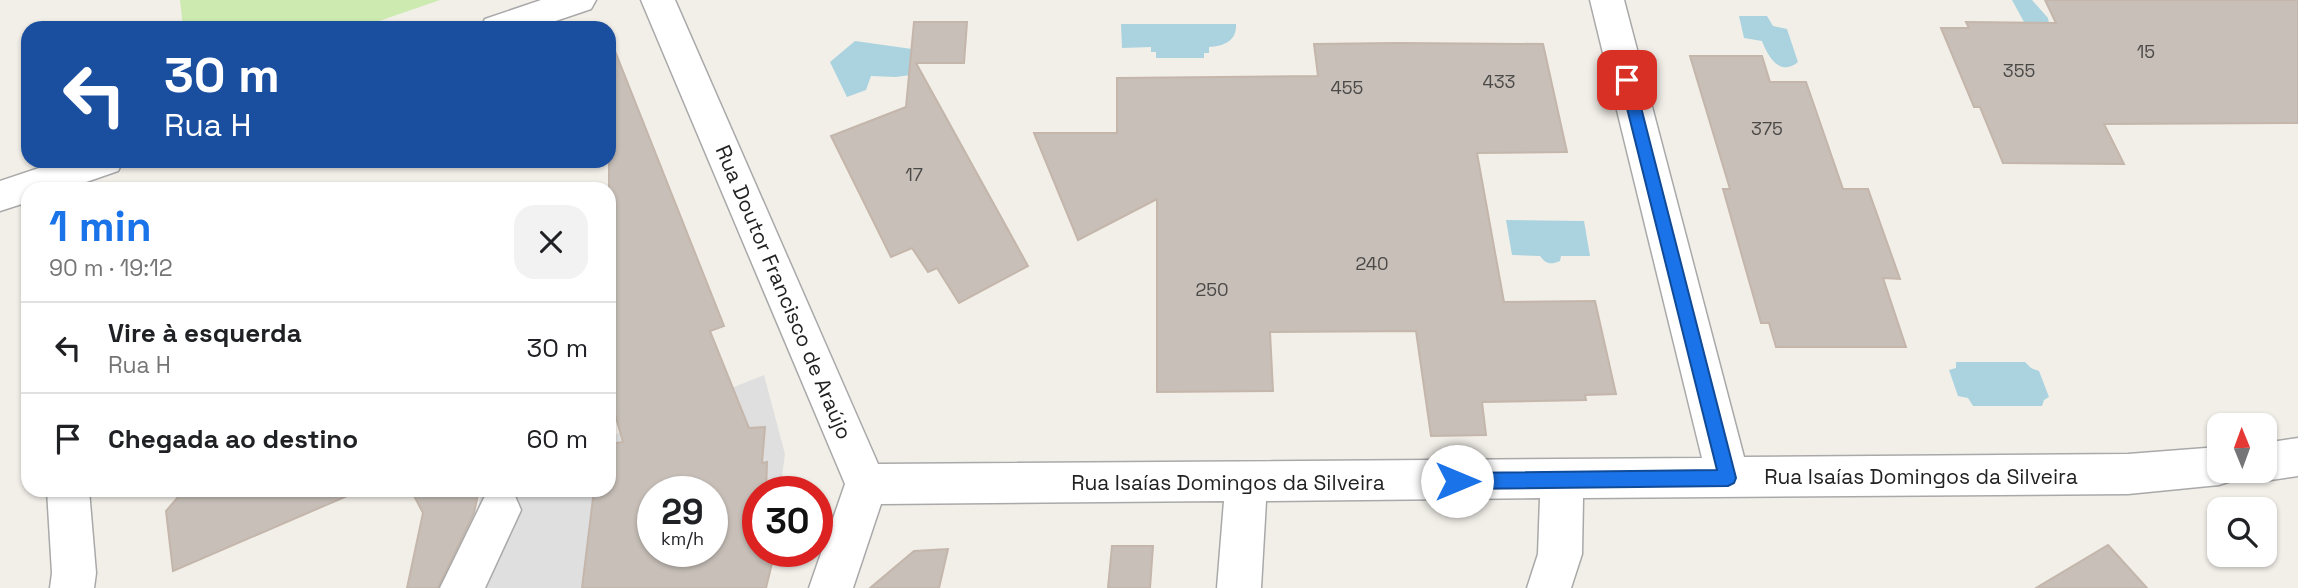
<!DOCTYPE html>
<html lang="pt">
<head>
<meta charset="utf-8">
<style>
  :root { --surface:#fff; --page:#f2f2f2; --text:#202124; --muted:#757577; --line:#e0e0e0; --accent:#1a73e8 }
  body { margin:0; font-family:"Space Grotesk",sans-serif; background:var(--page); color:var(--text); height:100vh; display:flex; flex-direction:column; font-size:26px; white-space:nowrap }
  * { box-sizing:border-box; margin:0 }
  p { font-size:23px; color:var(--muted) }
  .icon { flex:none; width:38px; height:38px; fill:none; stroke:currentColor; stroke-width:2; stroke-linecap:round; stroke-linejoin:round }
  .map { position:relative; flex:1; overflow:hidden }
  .sheet { position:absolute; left:21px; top:182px; width:595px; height:315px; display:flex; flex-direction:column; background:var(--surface); border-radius:21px; box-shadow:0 2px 5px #0004 }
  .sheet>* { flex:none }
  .hud { position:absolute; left:21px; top:21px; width:595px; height:147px; border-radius:21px; box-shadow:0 2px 5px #0004; background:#1a4fa0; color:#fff; overflow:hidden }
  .needle { width:46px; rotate:359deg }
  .fabs { position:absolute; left:2207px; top:413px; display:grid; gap:14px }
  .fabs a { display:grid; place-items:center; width:70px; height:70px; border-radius:14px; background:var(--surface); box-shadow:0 2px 5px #0004; font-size:35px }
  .speed { position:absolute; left:637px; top:476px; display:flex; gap:14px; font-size:35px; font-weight:700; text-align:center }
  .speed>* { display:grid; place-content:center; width:91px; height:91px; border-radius:50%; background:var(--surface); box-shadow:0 2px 5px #0004; line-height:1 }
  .speed small { font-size:18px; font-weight:400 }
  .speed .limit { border:10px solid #d22; background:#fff; color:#111 }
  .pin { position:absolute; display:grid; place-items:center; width:60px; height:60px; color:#fff; margin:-30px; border-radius:14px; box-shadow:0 4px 10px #0006 }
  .me { position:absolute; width:77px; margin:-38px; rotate:90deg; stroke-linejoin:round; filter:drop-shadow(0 0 5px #0008) }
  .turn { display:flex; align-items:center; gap:24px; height:147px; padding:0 28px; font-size:32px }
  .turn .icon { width:91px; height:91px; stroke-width:2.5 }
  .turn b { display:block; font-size:49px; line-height:60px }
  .round { display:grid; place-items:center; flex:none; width:74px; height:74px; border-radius:21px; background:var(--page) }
  .headline { display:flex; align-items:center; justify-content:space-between; height:119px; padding:0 28px }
  h1 { font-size:42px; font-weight:600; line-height:52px; color:var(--accent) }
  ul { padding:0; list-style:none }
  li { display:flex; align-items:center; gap:21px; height:91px; padding:0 28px; border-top:2px solid var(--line) }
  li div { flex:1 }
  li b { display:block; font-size:26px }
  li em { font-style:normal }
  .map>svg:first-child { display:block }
</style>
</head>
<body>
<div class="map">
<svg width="2298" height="588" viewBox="0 0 2298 588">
  <rect width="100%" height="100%" fill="#f2efe9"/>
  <path fill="#e0dfdf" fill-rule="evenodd" d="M 764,375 L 785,454 L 780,492 L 758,492 L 758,551 L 775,551 L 766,588 L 457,588 L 482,490 L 609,490 L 609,437 ZM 653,492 L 712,492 L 712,551 L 653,551 Z"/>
  <path fill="#cdebb0" d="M 180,0 L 440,0 L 359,28 L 183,28 Z"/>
  <g fill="#aad3df">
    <path d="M 2012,0 L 2032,0 L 2048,18 L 2049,23 L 2035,27 L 2024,22 Z"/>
    <path d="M 1739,16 L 1767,16 L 1773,26 L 1787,29 L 1798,62 C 1780,77 1768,57 1762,41 L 1744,38 Z"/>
    <path d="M 1121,24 L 1236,24 C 1237,41 1224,46 1209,47 L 1209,53 L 1204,53 L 1204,58 L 1156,58 L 1156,52 L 1151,52 L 1151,47 L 1122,48 Z"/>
    <path d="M 855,41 L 912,49 L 910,63 L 918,64 L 917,74 L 896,77 L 871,76 L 866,90 L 847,97 L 830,62 Z"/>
    <path d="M 1506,220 L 1584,221 L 1590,256 L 1561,256 L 1560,261 C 1550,265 1546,264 1540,256 L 1512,255 Z"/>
    <path d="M 1956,362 L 2025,362 L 2031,368 L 2039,371 L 2049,397 L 2044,400 L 2042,406 L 1973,406 L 1968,398 L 1958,396 L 1949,370 L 1956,368 Z"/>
  </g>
  <g fill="#c7bfb8" stroke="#c4b6ab" stroke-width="2" fill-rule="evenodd">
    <path d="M 2045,0 L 2298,0 L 2298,123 L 2104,124 L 2124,164 L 2003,163 L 1980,107 L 1974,107 L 1941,28 L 1969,28 L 1966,22 L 2056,23 Z"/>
    <path d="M 914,22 L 967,22 L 964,63 L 916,63 L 1028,266 L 959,303 L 937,268 L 928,272 L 912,248 L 891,257 L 831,136 L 906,107 Z"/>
    <path d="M 609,41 L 611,41 L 724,326 L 710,331 L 749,428 L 765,427 L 762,463 L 767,462 L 766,492 L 758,492 L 758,551 L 775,551 L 766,588 L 582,588 L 594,490 L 609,490 L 609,444 L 623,442 L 609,393 ZM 653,492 L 712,492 L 712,551 L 653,551 Z"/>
    <path d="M 1397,43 L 1543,44 L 1567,152 L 1477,153 L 1504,302 L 1595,301 L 1616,394 L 1585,395 L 1586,400 L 1482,402 L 1486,435 L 1431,436 L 1416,331 L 1270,332 L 1273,391 L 1157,392 L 1157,199 L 1078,240 L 1034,133 L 1117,133 L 1117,78 L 1318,76 L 1314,44 Z"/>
    <path d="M 1690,56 L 1762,56 L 1770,82 L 1806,82 L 1843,189 L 1868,189 L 1900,279 L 1883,278 L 1906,347 L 1776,347 L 1769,323 L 1761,323 L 1723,189 L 1730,189 Z"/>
    <path d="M 184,490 L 361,490 L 173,571 L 166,511 Z"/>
    <path d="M 411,490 L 479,490 L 474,513 L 438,588 L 407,588 L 423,513 Z"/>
    <path d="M 2108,545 L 2147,588 L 2036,588 Z"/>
    <path d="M 1112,546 L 1153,546 L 1150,588 L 1108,588 Z"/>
    <path d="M 948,549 L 939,588 L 870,588 L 914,551 Z"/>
  </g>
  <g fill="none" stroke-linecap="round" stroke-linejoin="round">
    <g stroke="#a9a9a9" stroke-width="3">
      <g id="minor">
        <path d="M 541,0 L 596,0 L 591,9 L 535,28 L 480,28 L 485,19 Z"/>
        <path d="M 641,0 L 675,0 L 878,464 L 1702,458 L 1590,0 L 1624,0 L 1744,457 L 2128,454 L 2219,447 L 2219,471 L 2238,471 L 2234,480 L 2219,485 L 2128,494 L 1583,498 L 1582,554 L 1571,588 L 1527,588 L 1538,554 L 1540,498 L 1266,501 L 1261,588 L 1217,588 L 1224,501 L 881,504 L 853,588 L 809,588 L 845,484 Z"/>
        <path d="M 60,161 L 123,161 L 118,171 L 66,189 L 28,189 L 28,202 L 0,211 L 0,181 Z"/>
        <path d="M 2298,438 L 2298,476 L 2264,481 L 2249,476 L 2247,471 L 2264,471 L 2264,443 Z"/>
        <path d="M 47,490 L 89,490 L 96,573 L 94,588 L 50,588 L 52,573 Z"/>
        <path d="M 500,490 L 515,496 L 521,510 L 485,588 L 440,588 L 485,496 Z"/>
      </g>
    </g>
    <use href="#minor" fill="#fff" fill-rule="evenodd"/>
  </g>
  <path fill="#1a73e8" stroke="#114b97" stroke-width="2" d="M 1627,74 L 1634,80 L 1736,478 L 1734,483 L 1728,486 L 1457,489 L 1451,486 L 1448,481 L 1451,475 L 1457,473 L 1717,470 L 1620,80 Z"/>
  <g text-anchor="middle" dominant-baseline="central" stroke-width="5" stroke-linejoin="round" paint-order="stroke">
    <g font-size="18" fill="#4b4948">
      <text x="2146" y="51">15</text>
      <text x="2019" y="70">355</text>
      <text x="1499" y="81">433</text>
      <text x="1347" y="87">455</text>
      <text x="1767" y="128">375</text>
      <text x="914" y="174">17</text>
      <text x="1372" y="263">240</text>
      <text x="1212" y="289">250</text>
    </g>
    <g font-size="21" fill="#222" stroke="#fff">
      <text transform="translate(784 292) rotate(67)">Rua Doutor Francisco de Araújo</text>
      <text x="1921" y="476">Rua Isaías Domingos da Silveira</text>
      <text x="1228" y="482">Rua Isaías Domingos da Silveira</text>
    </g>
  </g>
</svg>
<div class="fabs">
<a><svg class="needle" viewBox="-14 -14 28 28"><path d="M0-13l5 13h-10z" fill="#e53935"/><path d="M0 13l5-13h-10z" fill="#757577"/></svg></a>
<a><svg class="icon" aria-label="search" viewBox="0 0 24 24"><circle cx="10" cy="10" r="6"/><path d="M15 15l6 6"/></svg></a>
</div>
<div class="speed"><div>29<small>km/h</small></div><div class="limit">30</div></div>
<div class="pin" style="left:1627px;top:80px;background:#d93025"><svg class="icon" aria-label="arrive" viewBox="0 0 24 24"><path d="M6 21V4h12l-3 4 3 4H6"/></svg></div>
<svg class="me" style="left:1457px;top:481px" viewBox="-20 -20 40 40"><circle r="19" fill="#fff"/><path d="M0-13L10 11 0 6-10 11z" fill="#1a73e8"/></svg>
<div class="hud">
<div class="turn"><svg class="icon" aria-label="left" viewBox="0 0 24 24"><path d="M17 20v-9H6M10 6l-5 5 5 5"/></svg><div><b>30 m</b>Rua H</div></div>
</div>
<section class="sheet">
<div class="headline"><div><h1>1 min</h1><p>90 m · 19:12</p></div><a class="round"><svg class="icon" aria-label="close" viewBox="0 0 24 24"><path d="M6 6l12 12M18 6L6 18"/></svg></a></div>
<ul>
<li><svg class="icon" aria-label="left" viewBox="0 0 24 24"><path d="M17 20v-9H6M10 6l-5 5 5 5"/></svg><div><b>Vire à esquerda</b><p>Rua H</p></div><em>30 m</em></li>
<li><svg class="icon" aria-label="arrive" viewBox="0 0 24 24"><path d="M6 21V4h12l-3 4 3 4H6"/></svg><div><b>Chegada ao destino</b></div><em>60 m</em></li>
</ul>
</section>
</div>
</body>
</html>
